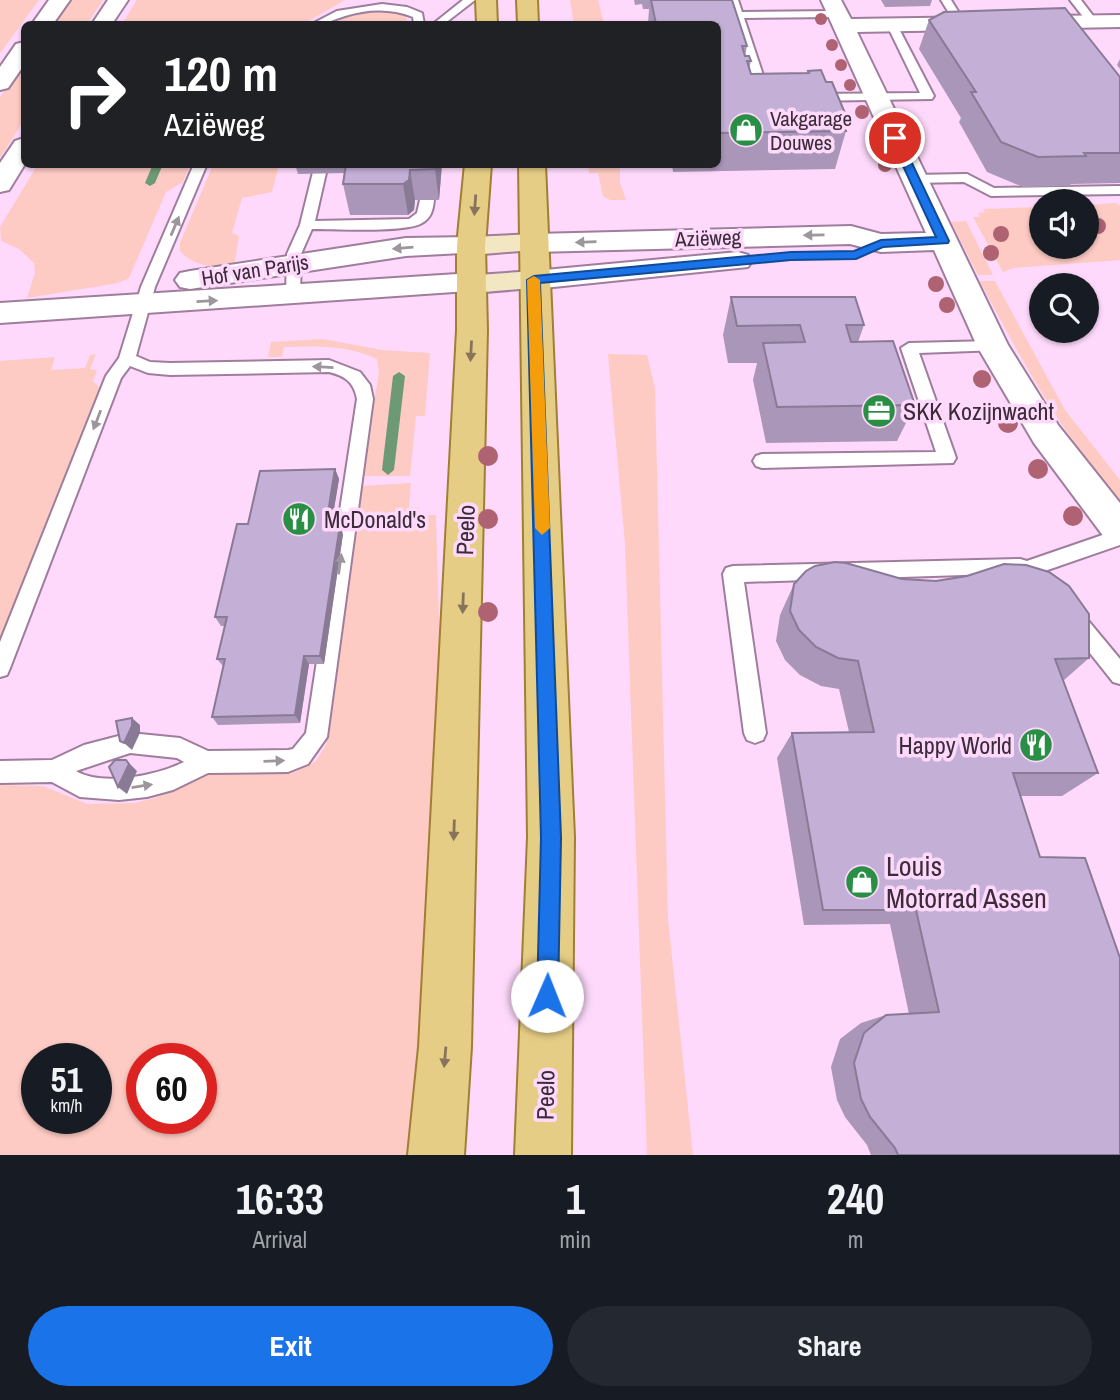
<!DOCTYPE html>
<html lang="en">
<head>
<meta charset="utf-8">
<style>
  :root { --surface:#171b24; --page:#242831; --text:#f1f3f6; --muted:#9ea1a6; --accent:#1a73e8 }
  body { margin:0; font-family:"Archivo Narrow",sans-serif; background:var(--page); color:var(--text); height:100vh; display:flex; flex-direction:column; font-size:26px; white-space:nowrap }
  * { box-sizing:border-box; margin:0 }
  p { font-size:23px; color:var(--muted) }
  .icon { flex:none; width:38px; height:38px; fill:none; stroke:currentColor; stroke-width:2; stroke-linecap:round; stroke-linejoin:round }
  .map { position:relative; height:1155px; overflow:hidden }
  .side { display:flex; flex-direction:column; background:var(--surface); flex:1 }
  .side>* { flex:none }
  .hud { position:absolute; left:21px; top:21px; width:700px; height:147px; border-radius:10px; box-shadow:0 2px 5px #0004; background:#202124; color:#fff; overflow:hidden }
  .tools { position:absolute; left:1029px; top:189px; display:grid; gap:14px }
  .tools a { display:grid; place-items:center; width:70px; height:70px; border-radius:50%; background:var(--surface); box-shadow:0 2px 5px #0004; font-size:35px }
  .speed { position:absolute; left:21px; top:1043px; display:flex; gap:14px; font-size:35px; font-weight:700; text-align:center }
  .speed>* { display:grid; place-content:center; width:91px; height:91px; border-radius:50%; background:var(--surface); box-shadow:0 2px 5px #0004; line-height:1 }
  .speed small { font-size:18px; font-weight:400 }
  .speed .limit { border:10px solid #d22; background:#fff; color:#111 }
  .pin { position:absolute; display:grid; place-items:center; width:60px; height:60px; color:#fff; margin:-30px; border:4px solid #fff; border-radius:50%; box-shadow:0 2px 7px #0007 }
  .me { position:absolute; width:77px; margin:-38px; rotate:1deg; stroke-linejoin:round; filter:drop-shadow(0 0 5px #0008) }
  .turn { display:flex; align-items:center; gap:24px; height:147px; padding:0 28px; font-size:32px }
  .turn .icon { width:91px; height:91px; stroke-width:2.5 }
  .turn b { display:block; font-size:49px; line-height:60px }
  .eta { display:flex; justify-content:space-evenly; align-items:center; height:119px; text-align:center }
  .eta b { font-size:42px; font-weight:800; line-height:49px }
  .action { display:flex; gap:14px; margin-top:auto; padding:14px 28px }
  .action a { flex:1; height:80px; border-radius:42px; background:var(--accent); color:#fff; font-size:28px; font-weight:800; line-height:80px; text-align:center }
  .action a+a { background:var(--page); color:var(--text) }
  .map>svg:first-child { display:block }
</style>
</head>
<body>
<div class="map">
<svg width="1120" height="1155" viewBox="0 0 1120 1155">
  <rect width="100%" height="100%" fill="#fed9fb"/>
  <g fill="#fdcbc3" fill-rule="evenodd">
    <path d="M 0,0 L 39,0 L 0,53 Z"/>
    <path d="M 70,0 L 103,0 L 87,24 L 52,24 Z"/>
    <path d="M 137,0 L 345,0 L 303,24 L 122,24 Z"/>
    <path d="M 570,0 L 598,0 L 604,24 L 574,24 Z"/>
    <path d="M 368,8 L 401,11 L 407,19 L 404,24 L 332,24 Z"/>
    <path d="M 24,63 L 24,120 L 0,158 L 0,97 Z"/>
    <path d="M 38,164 L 190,164 L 190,165 L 183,182 L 166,192 L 129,278 L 118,283 L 27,298 L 35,273 L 34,263 L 19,249 L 1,241 L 0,227 Z"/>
    <path d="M 213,165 L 279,165 L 272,192 L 242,198 L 232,233 L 239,236 L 234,267 C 214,267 194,267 180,251 L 180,243 Z"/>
    <path d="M 588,165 L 620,165 L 620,183 L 626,200 L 610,200 L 603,196 L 598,173 L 589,173 Z"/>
    <path d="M 1116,203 L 1120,206 L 1120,260 L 1014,268 L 1003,272 L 973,217 L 980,217 L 978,213 L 985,212 L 983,209 L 1041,207 L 1041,247 L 1087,247 L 1087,205 Z"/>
    <path d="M 966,221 L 993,275 L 978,275 L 951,222 Z"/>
    <path d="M 980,281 L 995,281 L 1065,410 L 1120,480 L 1120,504 C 1062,433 1022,362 980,281 Z"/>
    <path d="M 323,339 L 382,350 L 430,353 L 425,416 L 416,416 L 410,476 L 362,476 L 379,372 L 377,359 C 348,345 316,346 284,347 L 282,357 L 268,357 L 271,342 Z"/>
    <path d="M 96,354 L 90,369 L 97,370 L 93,381 L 101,389 L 0,641 L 0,361 L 55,357 L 51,370 L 85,368 L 90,355 Z"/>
    <path d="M 608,354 L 647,355 L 655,388 L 668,919 L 693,1155 L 647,1155 L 625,544 Z"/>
    <path d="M 411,483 L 409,507 L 419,507 L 418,515 L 436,515 L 439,621 L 444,668 L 416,1155 L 0,1155 L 0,785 L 43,786 L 87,804 L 135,803 L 155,798 L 209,775 L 295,772 L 316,761 L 326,745 L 360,486 ZM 37,1059 L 96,1059 L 96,1118 L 37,1118 ZM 142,1059 L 201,1059 L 201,1118 L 142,1118 Z"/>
  </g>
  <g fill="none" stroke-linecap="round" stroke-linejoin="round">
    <g fill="#6d9a75" fill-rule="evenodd">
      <path d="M 153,164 L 163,164 L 155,183 L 150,186 L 145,183 Z"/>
      <path d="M 399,372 L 405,376 L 394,470 L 388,475 L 382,470 L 393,376 Z"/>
    </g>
    <g stroke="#9f7d9d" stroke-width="4">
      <g id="service">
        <path d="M 463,0 L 475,0 L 444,24 L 433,24 Z"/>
        <path d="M 728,0 L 738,0 L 742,12 L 837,11 L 842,14 L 837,17 L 744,18 L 771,99 L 765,103 L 759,99 Z"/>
        <path d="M 941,0 L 951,0 L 966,24 L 965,26 L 957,26 Z"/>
        <path d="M 1070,0 L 1081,0 L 1097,21 L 1096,23 L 1088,23 Z"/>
        <path d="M 382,4 L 407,7 L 422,13 L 424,24 L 414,24 L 413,17 C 391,8 367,9 345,16 C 332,20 324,25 312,24 L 337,11 Z"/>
        <path d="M 892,22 L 897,25 L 934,96 L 932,99 L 809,101 L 807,98 L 813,94 L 920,93 L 887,25 Z"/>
        <path d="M 194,164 L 207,164 L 155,287 L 136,356 L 150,362 L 170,363 L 329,360 L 360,372 L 370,385 L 373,399 L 327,737 L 308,764 L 288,772 L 208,773 L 173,790 L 147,797 L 119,800 L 80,797 L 52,782 L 0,783 L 0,761 L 52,760 L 84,745 L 130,733 L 180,738 L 208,751 L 288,750 L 293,749 L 306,733 L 357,399 C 354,382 345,376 329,372 L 170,375 L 148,373 L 130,366 L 121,378 L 10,668 L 7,675 L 0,677 L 0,642 L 106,376 L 119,358 L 141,287 ZM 130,753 L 177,758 L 184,762 C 158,775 103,787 76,771 Z"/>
        <path d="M 315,164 L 328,164 L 315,221 L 409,219 L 417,213 L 420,200 L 427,196 L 434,200 C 433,210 431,218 422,223 C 406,233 334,229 312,229 L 301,254 L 300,296 L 293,301 L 286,296 L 287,254 L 300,225 Z"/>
        <path d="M 967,174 L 994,188 L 1120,186 L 1120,194 L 991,196 L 964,182 L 914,183 L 907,179 L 914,175 Z"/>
        <path d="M 993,341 L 999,342 L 1001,346 L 999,350 L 919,353 L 956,458 L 953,463 L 762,468 L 756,466 L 753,461 L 756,456 L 762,454 L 936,452 L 901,348 L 909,343 Z"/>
        <path d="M 1120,529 L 1120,545 L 1033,575 L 1026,573 L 744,582 L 766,733 L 763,740 L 755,743 L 747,740 L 744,733 L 723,574 L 726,568 L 733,566 L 1020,559 L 1027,561 Z"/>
        <path d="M 1074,609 L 1081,612 L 1120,659 L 1120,684 L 1113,682 L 1067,624 L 1064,618 L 1067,612 Z"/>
      </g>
    </g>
    <g stroke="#9f7d9d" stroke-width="4">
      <g id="minor">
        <path d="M 49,0 L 70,0 L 53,24 L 32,24 Z"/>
        <path d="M 108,0 L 128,0 L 112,24 L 92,24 Z"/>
        <path d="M 821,0 L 841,0 L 851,19 L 1120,15 L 1120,27 L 857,32 L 1008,345 L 1058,425 L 1120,503 L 1120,545 L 1107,541 L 1034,443 L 977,346 L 934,250 L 881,252 L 850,244 L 535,252 L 525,249 L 521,243 L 525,237 L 535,234 L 851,226 L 881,234 L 926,233 Z"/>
        <path d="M 24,42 L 24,65 L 8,88 L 0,90 L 0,67 L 16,44 Z"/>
        <path d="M 24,138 L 25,164 L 9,190 L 0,192 L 0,163 L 15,141 Z"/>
        <path d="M 471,237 L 481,240 L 485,246 L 481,252 L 406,256 L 190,289 L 180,287 L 175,280 L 180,273 L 190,271 L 406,238 Z"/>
        <path d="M 738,252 L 748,255 L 752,261 L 748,267 L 534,289 L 524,287 L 519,280 L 524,273 L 534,271 Z"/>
        <path d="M 473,273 L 483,276 L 488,283 L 483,290 L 0,323 L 0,303 Z"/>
      </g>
    </g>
    <g stroke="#9f7d9d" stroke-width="4">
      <g id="secondary">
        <path d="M 535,234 L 545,237 L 549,243 L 545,249 L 471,255 L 461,252 L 457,246 L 461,240 L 471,237 Z"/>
        <path d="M 534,271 L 544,273 L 549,280 L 544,287 L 473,293 L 463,290 L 458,283 L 463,276 Z"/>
      </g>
    </g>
    <g stroke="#a07f35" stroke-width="4">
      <g id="primary">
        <path d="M 476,0 L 496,0 L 497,24 L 477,24 Z"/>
        <path d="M 517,0 L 537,0 L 538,24 L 518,24 Z"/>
        <path d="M 465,164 L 491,164 L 485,246 L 487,330 L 471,1047 L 464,1155 L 408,1155 L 419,1047 L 457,330 L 457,246 Z"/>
        <path d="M 519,164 L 545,164 L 574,837 L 571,1155 L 515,1155 L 528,837 Z"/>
      </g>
    </g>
    <use href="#service" fill="#fff" fill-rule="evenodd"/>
    <use href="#minor" fill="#fff" fill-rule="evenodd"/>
    <use href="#secondary" fill="#f3e6c2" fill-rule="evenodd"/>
    <use href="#primary" fill="#e6cd85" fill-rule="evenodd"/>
  </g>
  <g fill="#ae6272">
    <circle cx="821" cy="19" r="6"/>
    <circle cx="832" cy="45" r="6"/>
    <circle cx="841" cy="65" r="6"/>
    <circle cx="850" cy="85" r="6"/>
    <circle cx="862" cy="112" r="7"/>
    <circle cx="873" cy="138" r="7"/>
    <circle cx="885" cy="165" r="7"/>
    <circle cx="1098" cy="226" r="8"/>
    <circle cx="1001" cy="234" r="8"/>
    <circle cx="991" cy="253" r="8"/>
    <circle cx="936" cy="284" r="8"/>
    <circle cx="947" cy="305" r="8"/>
    <circle cx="982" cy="379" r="9"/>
    <circle cx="1008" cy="423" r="10"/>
    <circle cx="488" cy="456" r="10"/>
    <circle cx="1038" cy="469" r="10"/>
    <circle cx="1073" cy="516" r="10"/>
    <circle cx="488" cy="519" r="10"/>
    <circle cx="488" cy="612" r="10"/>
  </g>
  <g fill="#a996b9">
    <path d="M 634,0 L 732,0 L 747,46 L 745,56 L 751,61 L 749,69 L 751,74 L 807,73 L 808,71 L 826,82 L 847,118 L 844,127 L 846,131 L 835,169 L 673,172 L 672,164 L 718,164 L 718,24 L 648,24 L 649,9 L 643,9 L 642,4 L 635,5 Z"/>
    <path d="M 881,0 L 932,0 L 930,6 L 885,7 Z"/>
    <path d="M 929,20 L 1120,77 L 1120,183 L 1071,184 L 1069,186 L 1023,187 L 987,172 L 959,122 L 961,118 L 919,49 Z"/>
    <path d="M 1120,59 L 1120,69 L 1117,65 Z"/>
    <path d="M 295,164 L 442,164 L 439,200 L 415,200 L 414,210 L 408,215 L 350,215 L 343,184 L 344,173 L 298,174 Z"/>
    <path d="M 731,297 L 864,325 L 858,342 L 915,405 L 897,441 L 766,443 L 753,380 L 757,363 L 728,363 L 723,335 Z"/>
    <path d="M 335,469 L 339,479 L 331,525 L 343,534 L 324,664 L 309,664 L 300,723 L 218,725 L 212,717 L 223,666 L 217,659 L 225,626 L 221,626 L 215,617 L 248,524 Z"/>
    <path d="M 794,584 L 1089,658 L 1063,681 L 1098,773 L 1062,796 L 1020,796 L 1120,1155 L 871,1155 L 867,1145 L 845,1117 L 837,1100 L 831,1067 L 840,1039 L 861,1023 L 886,1015 L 909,1014 L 890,924 L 804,925 L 777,758 L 792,733 L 849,732 L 839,689 L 821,686 L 800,675 L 785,660 L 776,641 L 780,615 Z"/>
  </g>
  <g fill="#897a96">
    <path d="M 435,164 L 442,164 L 439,200 L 435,169 Z"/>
    <path d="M 410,170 L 415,200 L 414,210 L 408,215 L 403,184 Z"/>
    <path d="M 335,469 L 339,479 L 330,534 L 326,525 Z"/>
    <path d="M 340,525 L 343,534 L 324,664 L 320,656 Z"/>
    <path d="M 304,656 L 309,664 L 300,723 L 295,715 Z"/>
    <path d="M 132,718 L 140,725 L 140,733 L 132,750 L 124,743 Z"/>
    <path d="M 126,760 L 137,771 L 127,794 L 118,787 Z"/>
  </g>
  <g fill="#c4afd7" stroke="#897a96" stroke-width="2">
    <path d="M 651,0 L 732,0 L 747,46 L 742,46 L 745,56 L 749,56 L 751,61 L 747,61 L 751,74 L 809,73 L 808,71 L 821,70 L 826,82 L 832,82 L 847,118 L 841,118 L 846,131 L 718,133 L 718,24 L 656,24 Z"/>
    <path d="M 1065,8 L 1120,77 L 1120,153 L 1084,153 L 1086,156 L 1038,157 L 1001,142 L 971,92 L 976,92 L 929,20 L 944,12 Z"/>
    <path d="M 346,164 L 435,164 L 435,169 L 410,170 L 409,180 L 403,184 L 343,184 Z"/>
    <path d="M 731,297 L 855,297 L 864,325 L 846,325 L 851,342 L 893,341 L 915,405 L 777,407 L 763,343 L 805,342 L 800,325 L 737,326 Z"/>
    <path d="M 335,469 L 326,525 L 340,525 L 320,656 L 304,656 L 295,715 L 212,717 L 225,659 L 217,659 L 227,617 L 215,617 L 237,524 L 248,524 L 260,471 Z"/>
    <path d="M 835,562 L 846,563 L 902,579 L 936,581 L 967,576 L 1004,564 L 1026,565 L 1049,572 L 1069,586 L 1089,614 L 1089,658 L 1055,659 L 1098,773 L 1013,773 L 1040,857 L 1085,858 L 1120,958 L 1120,1155 L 898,1155 L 895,1148 L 870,1117 L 861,1099 L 854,1063 L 864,1033 L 886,1015 L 939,1012 L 916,910 L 823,910 L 792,733 L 874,732 L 858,661 L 838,658 L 816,647 L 799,630 L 790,611 L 794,584 L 806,571 L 815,566 Z"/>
    <path d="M 132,718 L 132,726 L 124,743 L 120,741 L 116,721 Z"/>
    <path d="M 115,760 L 126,760 L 129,764 L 118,787 L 109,767 Z"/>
  </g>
  <defs><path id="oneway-solid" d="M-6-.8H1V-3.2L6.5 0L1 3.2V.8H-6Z" transform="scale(1.75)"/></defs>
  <g fill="#88745c">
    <use href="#oneway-solid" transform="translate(475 205) rotate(94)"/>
    <use href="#oneway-solid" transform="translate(471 351) rotate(93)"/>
    <use href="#oneway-solid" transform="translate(463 603) rotate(92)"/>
    <use href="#oneway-solid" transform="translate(454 830) rotate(92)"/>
    <use href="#oneway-solid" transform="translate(445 1057) rotate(95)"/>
  </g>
  <g fill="#9d969c">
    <use href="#oneway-solid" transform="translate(175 226) rotate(-67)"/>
    <use href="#oneway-solid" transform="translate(814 235) rotate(179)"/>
    <use href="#oneway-solid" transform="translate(586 242) rotate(178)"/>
    <use href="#oneway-solid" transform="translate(403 248) rotate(175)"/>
    <use href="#oneway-solid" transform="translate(207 301) rotate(-3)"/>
    <use href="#oneway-solid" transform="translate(323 367) rotate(-177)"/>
    <use href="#oneway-solid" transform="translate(97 420) rotate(111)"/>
    <use href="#oneway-solid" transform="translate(340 564) rotate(-82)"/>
    <use href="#oneway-solid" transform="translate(274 761) rotate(-2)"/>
    <use href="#oneway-solid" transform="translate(142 786) rotate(-9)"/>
  </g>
  <path fill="#1a73e8" stroke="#114b97" stroke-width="2" d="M 895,135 L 900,138 L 949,241 L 948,243 L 883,247 L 856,259 L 791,260 L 540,283 L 561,838 L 558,996 L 555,1004 L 547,1007 L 540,1004 L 537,996 L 541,838 L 527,280 L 534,276 L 791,252 L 854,251 L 881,240 L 936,237 L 890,138 Z"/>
  <path fill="#f59e0b" d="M 534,276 L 540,280 L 550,528 L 542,535 L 535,528 L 527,280 Z"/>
  <defs>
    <g id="shop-disc" transform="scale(1.75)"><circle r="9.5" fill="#298f45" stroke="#fed9fb"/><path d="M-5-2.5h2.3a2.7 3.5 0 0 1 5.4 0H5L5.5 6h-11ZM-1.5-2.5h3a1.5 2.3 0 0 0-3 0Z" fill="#fff"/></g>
    <g id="office-disc" transform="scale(1.75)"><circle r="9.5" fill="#298f45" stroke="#fed9fb"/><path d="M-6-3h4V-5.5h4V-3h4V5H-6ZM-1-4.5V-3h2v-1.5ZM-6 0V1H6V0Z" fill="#fff"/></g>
    <g id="restaurant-disc" transform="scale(1.75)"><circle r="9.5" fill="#298f45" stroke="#fed9fb"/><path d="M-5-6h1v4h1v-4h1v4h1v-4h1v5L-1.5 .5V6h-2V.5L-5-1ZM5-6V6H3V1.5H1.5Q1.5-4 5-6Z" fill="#fff"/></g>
  </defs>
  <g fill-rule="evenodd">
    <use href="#shop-disc" x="746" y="130"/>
    <use href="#office-disc" x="879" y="411"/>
    <use href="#restaurant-disc" x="299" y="519"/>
    <use href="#restaurant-disc" x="1036" y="745"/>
    <use href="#shop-disc" x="862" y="882"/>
  </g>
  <g text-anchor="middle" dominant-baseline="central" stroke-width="7" stroke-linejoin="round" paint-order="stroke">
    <g font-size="21" fill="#3b2c3a" stroke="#fed9fb" text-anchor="start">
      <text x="770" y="118">Vakgarage<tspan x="770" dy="24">Douwes</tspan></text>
    </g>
    <g font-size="21" fill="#3b2c3a" stroke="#fed9fb">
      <text transform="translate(708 238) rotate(-2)">Aziëweg</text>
      <text transform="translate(255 270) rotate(-9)">Hof van Parijs</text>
    </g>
    <g font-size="24" fill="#3b2c3a" stroke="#fed9fb" text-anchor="start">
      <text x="903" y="411">SKK Kozijnwacht</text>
      <text x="324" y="519">McDonald's</text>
      <text x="1012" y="745" text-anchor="end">Happy World</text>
    </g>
    <g font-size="24" fill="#3b2c3a" stroke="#fed9fb">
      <text transform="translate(465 530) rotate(-88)">Peelo</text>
      <text transform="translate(545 1095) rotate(-89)">Peelo</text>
    </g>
    <g font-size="28" fill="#3b2c3a" stroke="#fed9fb" text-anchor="start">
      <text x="886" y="866">Louis<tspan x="886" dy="32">Motorrad Assen</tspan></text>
    </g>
  </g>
</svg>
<div class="tools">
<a><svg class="icon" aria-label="sound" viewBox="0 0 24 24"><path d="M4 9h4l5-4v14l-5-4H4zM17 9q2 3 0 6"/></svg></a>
<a><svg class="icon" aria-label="search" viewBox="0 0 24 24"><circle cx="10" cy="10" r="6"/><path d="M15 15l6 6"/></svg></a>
</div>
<div class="speed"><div>51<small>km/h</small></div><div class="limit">60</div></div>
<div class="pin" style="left:895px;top:138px;background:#d93025"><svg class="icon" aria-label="arrive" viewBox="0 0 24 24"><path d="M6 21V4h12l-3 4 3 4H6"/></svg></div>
<svg class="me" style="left:547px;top:996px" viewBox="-20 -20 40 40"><circle r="19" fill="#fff"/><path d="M0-13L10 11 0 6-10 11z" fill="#1a73e8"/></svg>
<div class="hud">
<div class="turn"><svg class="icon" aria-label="right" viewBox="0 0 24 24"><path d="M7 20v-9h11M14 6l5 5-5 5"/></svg><div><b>120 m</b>Aziëweg</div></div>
</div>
</div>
<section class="side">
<div class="eta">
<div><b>16:33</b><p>Arrival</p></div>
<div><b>1</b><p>min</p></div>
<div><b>240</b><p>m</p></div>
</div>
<div class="action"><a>Exit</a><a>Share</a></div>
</section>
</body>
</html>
